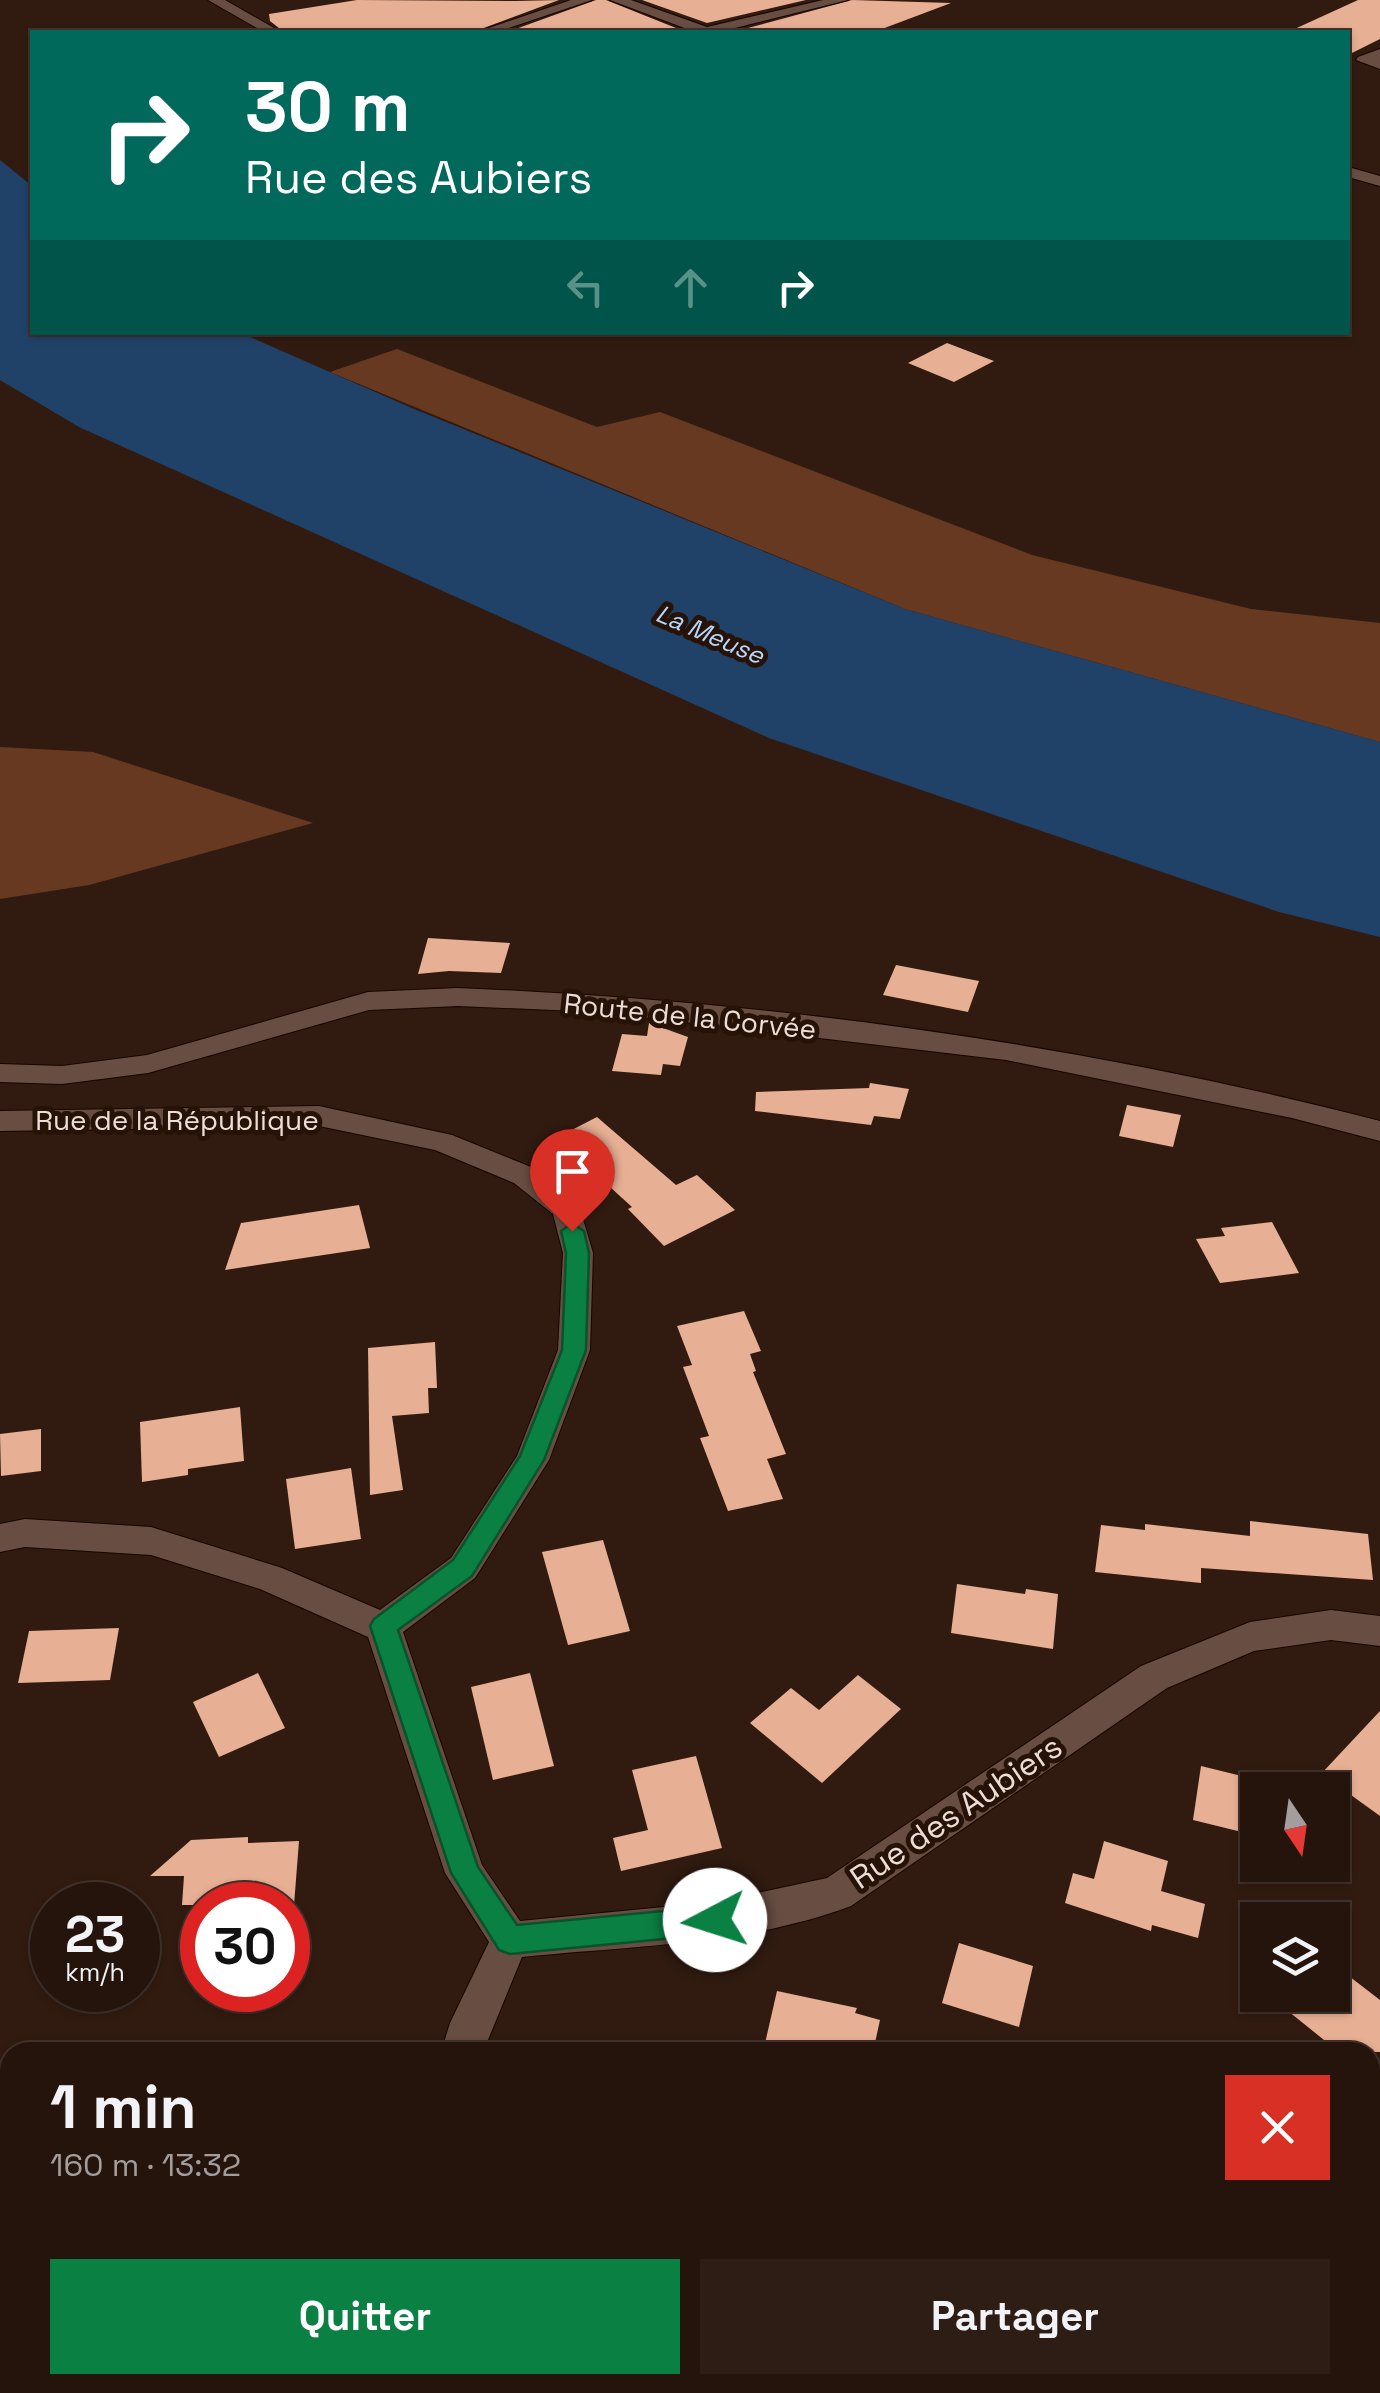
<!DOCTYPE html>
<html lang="fr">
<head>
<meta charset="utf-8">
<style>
  :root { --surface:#25140c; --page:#2d1d15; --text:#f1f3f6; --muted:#a39e9d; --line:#42332d; --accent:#0b8043 }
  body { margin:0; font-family:"Space Grotesk",sans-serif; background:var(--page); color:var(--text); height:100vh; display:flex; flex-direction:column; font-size:38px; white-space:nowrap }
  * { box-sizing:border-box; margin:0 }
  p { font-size:32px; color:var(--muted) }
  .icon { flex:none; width:55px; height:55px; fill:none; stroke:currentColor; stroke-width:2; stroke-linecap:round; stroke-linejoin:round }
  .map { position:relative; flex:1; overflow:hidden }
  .drawer { position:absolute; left:0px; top:2042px; width:1380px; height:352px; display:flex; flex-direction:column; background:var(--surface); border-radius:30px 30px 0 0; box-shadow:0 2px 8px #0004,0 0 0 2px var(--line) }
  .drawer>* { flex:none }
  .guide { position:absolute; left:30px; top:30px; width:1320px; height:305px; border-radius:0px; box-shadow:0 2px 8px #0004,0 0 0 2px var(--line); background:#00695c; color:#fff; overflow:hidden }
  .needle { width:65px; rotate:167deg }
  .buttons { position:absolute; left:1240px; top:1772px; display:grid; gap:20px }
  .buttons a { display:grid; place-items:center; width:110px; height:110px; border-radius:0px; background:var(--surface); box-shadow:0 2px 8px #0004,0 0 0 2px var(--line); font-size:50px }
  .speed { position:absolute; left:30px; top:1882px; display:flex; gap:20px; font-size:50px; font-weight:700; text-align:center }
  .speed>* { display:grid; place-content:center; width:130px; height:130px; border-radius:50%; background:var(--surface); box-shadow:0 2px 8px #0004,0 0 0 2px var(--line); line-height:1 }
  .speed small { font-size:25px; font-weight:400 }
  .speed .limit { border:15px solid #d22; background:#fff; color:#111 }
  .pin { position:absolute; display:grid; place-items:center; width:85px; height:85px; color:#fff; margin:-102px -42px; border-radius:50% 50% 50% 0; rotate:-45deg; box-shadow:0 0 10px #0007 }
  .pin .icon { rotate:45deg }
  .me { position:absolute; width:110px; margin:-55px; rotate:265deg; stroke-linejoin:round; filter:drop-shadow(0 0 8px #0008) }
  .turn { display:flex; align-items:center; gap:35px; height:210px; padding:0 50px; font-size:45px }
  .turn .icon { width:130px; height:130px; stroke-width:2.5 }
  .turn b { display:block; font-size:70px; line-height:85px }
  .lanes { display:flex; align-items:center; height:95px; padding:0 50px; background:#0003; justify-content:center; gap:50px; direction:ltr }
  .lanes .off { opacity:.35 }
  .round { display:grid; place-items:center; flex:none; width:105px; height:105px; border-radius:0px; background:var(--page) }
  .summary { display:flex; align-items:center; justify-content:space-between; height:170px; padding:0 50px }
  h1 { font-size:60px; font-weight:800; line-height:75px }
  .button { display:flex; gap:20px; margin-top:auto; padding:20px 50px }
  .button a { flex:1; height:115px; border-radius:0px; background:var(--accent); color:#fff; font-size:40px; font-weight:800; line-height:115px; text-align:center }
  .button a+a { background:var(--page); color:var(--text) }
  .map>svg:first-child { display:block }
</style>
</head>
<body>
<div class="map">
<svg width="1380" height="2393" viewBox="0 0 1380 2393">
  <rect width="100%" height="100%" fill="#311b10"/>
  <g fill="#683921">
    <path d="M 397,349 L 597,427 L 660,412 L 1032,555 L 1251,609 L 1380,623 L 1380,742 L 905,609 L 330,372 Z"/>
    <path d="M 0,747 L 93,752 L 313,823 L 89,885 L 0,899 Z"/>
  </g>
  <path fill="#214268" d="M 0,160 L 32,186 L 32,332 L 241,333 L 414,409 L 905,609 L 1380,742 L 1380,937 L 1279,912 L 769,738 L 79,427 L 0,380 Z"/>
  <g fill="#e7af94">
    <path d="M 357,0 L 516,1 L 559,0 L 473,32 L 284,32 L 270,21 L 269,14 Z"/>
    <path d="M 596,0 L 606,0 L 686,32 L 507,32 Z"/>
    <path d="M 642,0 L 806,0 L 707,23 Z"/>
    <path d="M 852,0 L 951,3 L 874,32 L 733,32 Z"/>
    <path d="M 1358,0 L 1380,0 L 1380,39 L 1348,55 L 1348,32 L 1288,32 Z"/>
    <path d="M 947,343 L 994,361 L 954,382 L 908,363 Z"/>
    <path d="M 428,938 L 510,943 L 501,973 L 449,971 L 418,974 Z"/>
    <path d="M 896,965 L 979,981 L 968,1012 L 883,995 Z"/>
    <path d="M 649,1023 L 688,1037 L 680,1066 L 663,1064 L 661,1075 L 612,1071 L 622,1034 L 647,1036 Z"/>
    <path d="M 870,1083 L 909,1089 L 900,1119 L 874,1116 L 871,1125 L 755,1111 L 756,1092 L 869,1088 Z"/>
    <path d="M 1127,1105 L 1181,1115 L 1173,1147 L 1119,1136 Z"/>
    <path d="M 597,1117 L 676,1185 L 697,1175 L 735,1210 L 664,1246 L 628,1209 L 632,1207 L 556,1138 Z"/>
    <path d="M 359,1205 L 370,1248 L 225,1270 L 241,1223 Z"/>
    <path d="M 1272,1222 L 1299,1273 L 1220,1283 L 1196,1239 L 1225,1236 L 1221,1228 Z"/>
    <path d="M 744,1311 L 761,1351 L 750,1354 L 756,1371 L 753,1372 L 786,1454 L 767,1459 L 783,1499 L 728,1511 L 700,1438 L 709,1436 L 683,1367 L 692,1365 L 677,1326 Z"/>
    <path d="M 435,1342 L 437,1388 L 428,1388 L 429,1413 L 392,1416 L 403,1490 L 370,1495 L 368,1348 Z"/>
    <path d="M 240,1407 L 244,1461 L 188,1469 L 188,1475 L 142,1482 L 140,1422 Z"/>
    <path d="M 41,1429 L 41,1471 L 1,1476 L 0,1434 Z"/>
    <path d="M 351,1468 L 361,1539 L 295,1549 L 286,1479 Z"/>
    <path d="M 1250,1521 L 1368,1534 L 1373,1580 L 1201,1568 L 1201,1583 L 1095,1572 L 1101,1525 L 1145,1530 L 1145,1524 L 1250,1536 Z"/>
    <path d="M 603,1540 L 630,1631 L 568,1645 L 542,1552 Z"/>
    <path d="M 957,1584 L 1025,1594 L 1026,1589 L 1058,1594 L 1053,1649 L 951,1633 Z"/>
    <path d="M 119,1628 L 110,1680 L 18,1683 L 29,1631 Z"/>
    <path d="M 258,1673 L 285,1728 L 219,1757 L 193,1702 Z"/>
    <path d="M 530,1673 L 554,1766 L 493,1780 L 471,1687 Z"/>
    <path d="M 858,1675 L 901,1709 L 822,1783 L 750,1723 L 791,1688 L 819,1710 Z"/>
    <path d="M 1380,1711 L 1380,1816 L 1344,1790 L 1306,1790 Z"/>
    <path d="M 696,1756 L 722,1848 L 621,1871 L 613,1838 L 648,1830 L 632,1770 Z"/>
    <path d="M 1201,1766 L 1258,1780 L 1258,1836 L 1193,1820 Z"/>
    <path d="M 248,1837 L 248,1843 L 299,1841 L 294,1905 L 182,1905 L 184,1876 L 150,1876 L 191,1840 Z"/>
    <path d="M 1104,1841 L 1168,1861 L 1161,1891 L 1205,1904 L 1198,1938 L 1152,1925 L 1151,1931 L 1065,1903 L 1073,1873 L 1094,1879 Z"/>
    <path d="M 959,1943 L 1033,1966 L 1019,2027 L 942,2003 Z"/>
    <path d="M 1332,1963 L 1380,2000 L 1380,2052 L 1339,2052 L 1268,1995 L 1332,1995 Z"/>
    <path d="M 777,1991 L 857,2008 L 855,2013 L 880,2020 L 873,2052 L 763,2052 Z"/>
  </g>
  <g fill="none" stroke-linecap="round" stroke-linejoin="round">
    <g stroke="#180500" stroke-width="2">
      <g id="street">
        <path d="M 208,0 L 225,0 L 281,32 L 264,32 Z"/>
        <path d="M 571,0 L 592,0 L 497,32 L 477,32 Z"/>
        <path d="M 610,0 L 631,0 L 707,27 L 823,0 L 848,0 L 719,32 L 695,32 Z"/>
        <path d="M 1380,49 L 1380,69 L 1356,60 L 1358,57 Z"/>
        <path d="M 1348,167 L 1380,176 L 1380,186 L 1348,177 Z"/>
        <path d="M 319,1106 L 452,1135 L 536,1169 L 578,1202 L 593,1253 L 590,1350 L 549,1460 L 475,1578 L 403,1632 L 482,1865 L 520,1921 L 715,1902 L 827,1878 L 1141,1666 L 1250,1622 L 1331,1610 L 1380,1616 L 1380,1646 L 1331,1640 L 1254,1651 L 1167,1688 L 851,1906 C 747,1945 631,1946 522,1957 L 483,2052 L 441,2052 L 450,2023 L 489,1942 L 445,1873 L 368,1637 L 260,1589 L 151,1555 L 25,1547 L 0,1552 L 0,1524 L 25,1519 L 151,1527 L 282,1568 L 380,1610 L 451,1558 L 517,1456 L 558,1350 L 563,1253 L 553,1214 L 514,1183 L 435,1150 L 319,1126 L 0,1131 L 0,1111 Z"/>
        <path d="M 319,2385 L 366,2385 L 363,2393 L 316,2393 Z"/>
      </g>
    </g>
    <g stroke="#180500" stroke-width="2">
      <path id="secondary" d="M 458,988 C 767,1001 1080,1043 1380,1121 L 1380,1141 L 1292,1118 L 1006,1060 L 600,1012 L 458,1006 L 369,1010 L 148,1073 L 62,1084 L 0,1082 L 0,1064 L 62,1066 L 147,1055 L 368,992 Z"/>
    </g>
    <use href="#street" fill="#684e42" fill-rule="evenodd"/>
    <use href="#secondary" fill="#684e42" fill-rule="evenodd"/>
  </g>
  <path fill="#0b8043" stroke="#07532c" stroke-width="2.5" d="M 572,1223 L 584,1231 L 589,1253 L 586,1350 L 544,1460 L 472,1576 L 398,1630 L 478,1867 L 517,1925 L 715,1906 L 726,1910 L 730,1920 L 726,1930 L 715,1934 L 510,1954 L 499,1950 L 451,1873 L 370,1626 L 374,1619 L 453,1560 L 520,1456 L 562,1350 L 566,1253 L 561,1231 Z"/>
  <g text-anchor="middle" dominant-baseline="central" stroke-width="10" stroke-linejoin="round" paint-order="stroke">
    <g font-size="25" font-style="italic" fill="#b7d8fe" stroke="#271207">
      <text transform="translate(710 634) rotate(23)">La Meuse</text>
    </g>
    <g font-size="28" fill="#ecddd6" stroke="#271207">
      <text transform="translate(690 1016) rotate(6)">Route de la Corvée</text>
      <text x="177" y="1120">Rue de la République</text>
    </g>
    <g font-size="32" fill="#ecddd6" stroke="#271207">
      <text transform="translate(956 1812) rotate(-34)">Rue des Aubiers</text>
    </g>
  </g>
</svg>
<div class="buttons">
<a><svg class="needle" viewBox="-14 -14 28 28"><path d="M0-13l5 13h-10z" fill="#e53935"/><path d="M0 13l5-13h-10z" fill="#a39e9d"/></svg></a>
<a><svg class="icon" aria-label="layers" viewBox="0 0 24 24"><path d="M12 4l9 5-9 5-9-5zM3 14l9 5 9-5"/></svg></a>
</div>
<div class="speed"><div>23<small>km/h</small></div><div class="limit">30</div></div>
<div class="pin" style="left:572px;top:1231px;background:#d93025"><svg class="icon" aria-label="arrive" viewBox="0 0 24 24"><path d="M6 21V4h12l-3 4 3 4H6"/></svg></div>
<svg class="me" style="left:715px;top:1920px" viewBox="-20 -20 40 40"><circle r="19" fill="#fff"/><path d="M0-13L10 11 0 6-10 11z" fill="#0b8043"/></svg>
<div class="guide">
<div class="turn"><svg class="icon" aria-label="right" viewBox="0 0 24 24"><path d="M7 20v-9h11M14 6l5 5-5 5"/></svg><div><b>30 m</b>Rue des Aubiers</div></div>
<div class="lanes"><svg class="icon off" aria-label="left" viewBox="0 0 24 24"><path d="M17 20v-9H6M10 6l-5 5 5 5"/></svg><svg class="icon off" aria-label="ahead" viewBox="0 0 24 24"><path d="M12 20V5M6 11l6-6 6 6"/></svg><svg class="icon" aria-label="right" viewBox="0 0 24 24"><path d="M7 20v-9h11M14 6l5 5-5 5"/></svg></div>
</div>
<section class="drawer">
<div class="summary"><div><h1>1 min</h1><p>160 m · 13:32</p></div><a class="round" style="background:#d93025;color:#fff"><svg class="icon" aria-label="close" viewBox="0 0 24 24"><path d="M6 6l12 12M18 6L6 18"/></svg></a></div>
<div class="button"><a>Quitter</a><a>Partager</a></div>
</section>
</div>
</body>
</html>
